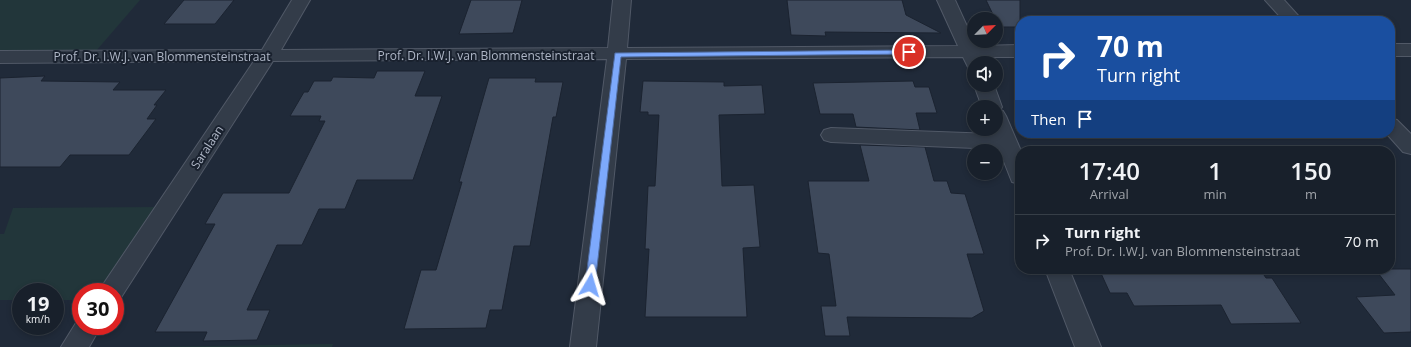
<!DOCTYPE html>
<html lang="en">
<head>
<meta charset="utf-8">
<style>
  :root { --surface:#18202b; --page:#212833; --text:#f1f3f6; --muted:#9fa3a9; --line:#363e47 }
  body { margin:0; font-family:"Open Sans",sans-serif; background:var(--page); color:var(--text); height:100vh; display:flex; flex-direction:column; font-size:15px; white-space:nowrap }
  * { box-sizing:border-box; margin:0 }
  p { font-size:13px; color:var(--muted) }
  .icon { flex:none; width:22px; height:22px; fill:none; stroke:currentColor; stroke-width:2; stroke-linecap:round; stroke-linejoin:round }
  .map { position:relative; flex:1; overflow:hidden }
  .drawer { position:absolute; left:1015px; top:146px; width:380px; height:128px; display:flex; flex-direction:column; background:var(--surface); border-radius:16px; box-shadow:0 2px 6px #0003,0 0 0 1px var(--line) }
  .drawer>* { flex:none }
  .hud { position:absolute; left:1015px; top:16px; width:380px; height:122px; border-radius:16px; box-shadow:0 2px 6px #0003,0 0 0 1px var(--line); background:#1a4fa0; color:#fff; overflow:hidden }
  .needle { width:26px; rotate:66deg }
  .controls { position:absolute; left:967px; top:12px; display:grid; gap:8px }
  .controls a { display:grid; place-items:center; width:36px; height:36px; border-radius:50%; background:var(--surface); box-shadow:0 2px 6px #0003,0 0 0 1px var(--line); font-size:20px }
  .speed { position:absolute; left:12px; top:283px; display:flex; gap:8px; font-size:20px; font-weight:700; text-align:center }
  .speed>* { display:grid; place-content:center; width:52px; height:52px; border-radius:50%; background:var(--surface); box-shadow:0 2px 6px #0003,0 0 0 1px var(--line); line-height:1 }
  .speed small { font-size:10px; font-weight:400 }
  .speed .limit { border:6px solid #d22; background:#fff; color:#111 }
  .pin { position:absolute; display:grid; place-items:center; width:34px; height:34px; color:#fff; margin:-17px; border:2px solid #fff; border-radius:50%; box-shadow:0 1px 4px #0007 }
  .me { position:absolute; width:44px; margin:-22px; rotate:7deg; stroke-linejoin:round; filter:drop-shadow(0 0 3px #0008) }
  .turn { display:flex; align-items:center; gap:14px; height:84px; padding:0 16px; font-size:18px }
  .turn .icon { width:52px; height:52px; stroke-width:2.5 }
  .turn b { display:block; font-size:28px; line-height:34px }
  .then { display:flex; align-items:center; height:38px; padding:0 16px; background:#0003; gap:8px; font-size:15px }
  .eta { display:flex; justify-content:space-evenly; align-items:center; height:68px; text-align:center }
  .eta b { font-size:24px; font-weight:600; line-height:28px }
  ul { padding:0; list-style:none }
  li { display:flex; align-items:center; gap:12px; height:52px; padding:0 16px; border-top:1px solid var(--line) }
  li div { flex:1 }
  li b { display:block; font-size:15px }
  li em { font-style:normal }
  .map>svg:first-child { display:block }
</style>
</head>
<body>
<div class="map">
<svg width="1411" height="347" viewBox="0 0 1411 347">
  <rect width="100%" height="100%" fill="#202a39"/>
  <g fill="#22363a">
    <path d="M 0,0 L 140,0 L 96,51 L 0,50 Z"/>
    <path d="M 157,207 L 103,292 L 81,292 L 81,300 L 55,300 L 55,292 L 21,292 L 21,300 L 0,300 L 0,234 L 4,234 L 13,208 Z"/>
    <path d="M 333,344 L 332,347 L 139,347 Z"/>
  </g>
  <g fill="#3e495b" stroke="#1b2330">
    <path d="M 184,0 L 234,0 L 215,24 L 164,24 Z"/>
    <path d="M 471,0 L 522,0 L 513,33 L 459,34 Z"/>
    <path d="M 787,0 L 902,0 L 906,15 L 941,33 L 825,32 L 826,36 L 791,35 Z"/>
    <path d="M 986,0 L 1020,0 L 1020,27 L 999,27 Z"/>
    <path d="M 377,71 L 425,71 L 415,96 L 442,96 L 413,180 L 357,180 L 345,209 L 319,209 L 302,245 L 277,245 L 247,310 L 270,310 L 257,340 L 203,341 L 207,332 L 155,332 L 215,224 L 205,224 L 223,193 L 289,193 L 325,121 L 319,121 L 321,116 L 290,116 L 304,92 L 308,92 L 314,81 L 331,81 L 333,77 L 374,78 Z"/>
    <path d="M 45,76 L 41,81 L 120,82 L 113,90 L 166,90 L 154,105 L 157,105 L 147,119 L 156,119 L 129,155 L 70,155 L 60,167 L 0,167 L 0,78 Z"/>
    <path d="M 489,78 L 536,78 L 535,82 L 563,82 L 556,117 L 553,117 L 530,246 L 514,246 L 502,310 L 490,310 L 486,328 L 404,329 L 421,270 L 436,270 L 462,182 L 459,182 Z"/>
    <path d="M 643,81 L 724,82 L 724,86 L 762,85 L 765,114 L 719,115 L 722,186 L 754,185 L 760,247 L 743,248 L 747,317 L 645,317 L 649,249 L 645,249 L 648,186 L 655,186 L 659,115 L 648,115 L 648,112 L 640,112 Z"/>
    <path d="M 913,81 L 915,87 L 929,87 L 937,113 L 916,113 L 920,130 L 856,127 L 853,114 L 820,114 L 813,83 Z"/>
    <path d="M 860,145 L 925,147 L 934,181 L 947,181 L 951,193 L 965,194 L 984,254 L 967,254 L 984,311 L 972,318 L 847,317 L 850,336 L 825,336 L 821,306 L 836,306 L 829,254 L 818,253 L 808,181 L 869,181 Z"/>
    <path d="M 1099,269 L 1260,269 L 1266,278 L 1272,278 L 1301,323 L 1231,324 L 1221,305 L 1134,306 L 1127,293 L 1110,293 Z"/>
    <path d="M 1375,269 L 1411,269 L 1411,332 L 1384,333 L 1356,297 L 1395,295 Z"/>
  </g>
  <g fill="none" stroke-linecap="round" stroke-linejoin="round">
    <g stroke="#515967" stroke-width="2">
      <g id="minor">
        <path d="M 292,0 L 310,0 L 281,50 L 608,48 L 613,0 L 631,0 L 627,48 L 958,46 L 937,0 L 955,0 L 976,46 L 1020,45 L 1020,57 L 982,57 L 984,63 L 974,63 L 974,69 L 968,67 L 963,57 L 626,59 L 596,347 L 570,347 L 607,59 L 273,61 L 120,299 L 115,301 L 115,292 L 98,292 L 254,61 L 0,63 L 0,51 L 262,50 Z"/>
        <path d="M 1265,0 L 1284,0 L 1303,21 L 1284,21 Z"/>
        <rect x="1390" y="44" width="21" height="12"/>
        <path d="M 974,85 L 994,85 L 1002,107 L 1000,110 L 1003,111 L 1006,116 L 1021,151 L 1020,184 L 1012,182 L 999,149 L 831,142 L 824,140 L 821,135 L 824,130 L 831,128 L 993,134 L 991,129 L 996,129 L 996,107 L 982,107 Z"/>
        <path d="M 1390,118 L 1397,120 L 1411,134 L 1411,154 L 1403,152 L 1386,133 L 1390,133 Z"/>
        <path d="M 1045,269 L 1069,269 L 1101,347 L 1075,347 Z"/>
        <path d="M 81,317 L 81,326 L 101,326 L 89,347 L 61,347 L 79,318 Z"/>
      </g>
    </g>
    <use href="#minor" fill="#333c49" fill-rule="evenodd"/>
  </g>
  <path fill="#7da9fc" stroke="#516ea4" d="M 909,50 L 913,52 L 912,54 L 621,57 L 595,285 L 594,288 L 590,290 L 586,288 L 585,285 L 615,53 Z"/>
  <g text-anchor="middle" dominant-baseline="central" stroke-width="4" stroke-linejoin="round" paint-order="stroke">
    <g font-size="12" fill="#aeb6c6" stroke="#19212e">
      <text x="486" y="55">Prof. Dr. I.W.J. van Blommensteinstraat</text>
      <text x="162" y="56">Prof. Dr. I.W.J. van Blommensteinstraat</text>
      <text transform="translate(207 147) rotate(-57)">Saralaan</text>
    </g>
  </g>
</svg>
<div class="controls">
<a><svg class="needle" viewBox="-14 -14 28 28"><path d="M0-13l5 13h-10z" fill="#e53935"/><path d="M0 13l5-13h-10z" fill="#9fa3a9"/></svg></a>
<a><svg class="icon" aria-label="sound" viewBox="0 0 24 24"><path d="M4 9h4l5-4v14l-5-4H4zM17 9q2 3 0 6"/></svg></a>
<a>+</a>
<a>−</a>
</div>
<div class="speed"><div>19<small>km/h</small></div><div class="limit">30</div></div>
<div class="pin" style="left:909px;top:52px;background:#d93025"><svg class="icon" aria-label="arrive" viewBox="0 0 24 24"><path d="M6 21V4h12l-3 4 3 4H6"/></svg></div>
<svg class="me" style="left:590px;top:285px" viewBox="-20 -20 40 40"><path d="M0-17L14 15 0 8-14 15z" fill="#7da9fc" stroke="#fff" stroke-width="4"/></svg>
<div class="hud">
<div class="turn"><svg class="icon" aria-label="right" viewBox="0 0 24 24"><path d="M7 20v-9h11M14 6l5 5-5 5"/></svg><div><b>70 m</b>Turn right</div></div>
<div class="then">Then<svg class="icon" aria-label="arrive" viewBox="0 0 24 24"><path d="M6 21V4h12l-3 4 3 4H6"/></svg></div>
</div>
<section class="drawer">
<div class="eta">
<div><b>17:40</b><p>Arrival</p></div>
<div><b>1</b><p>min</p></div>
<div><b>150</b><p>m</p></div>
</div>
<ul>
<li><svg class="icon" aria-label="right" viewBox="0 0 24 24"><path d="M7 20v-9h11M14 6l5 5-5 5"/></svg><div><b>Turn right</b><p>Prof. Dr. I.W.J. van Blommensteinstraat</p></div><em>70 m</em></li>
</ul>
</section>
</div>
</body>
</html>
